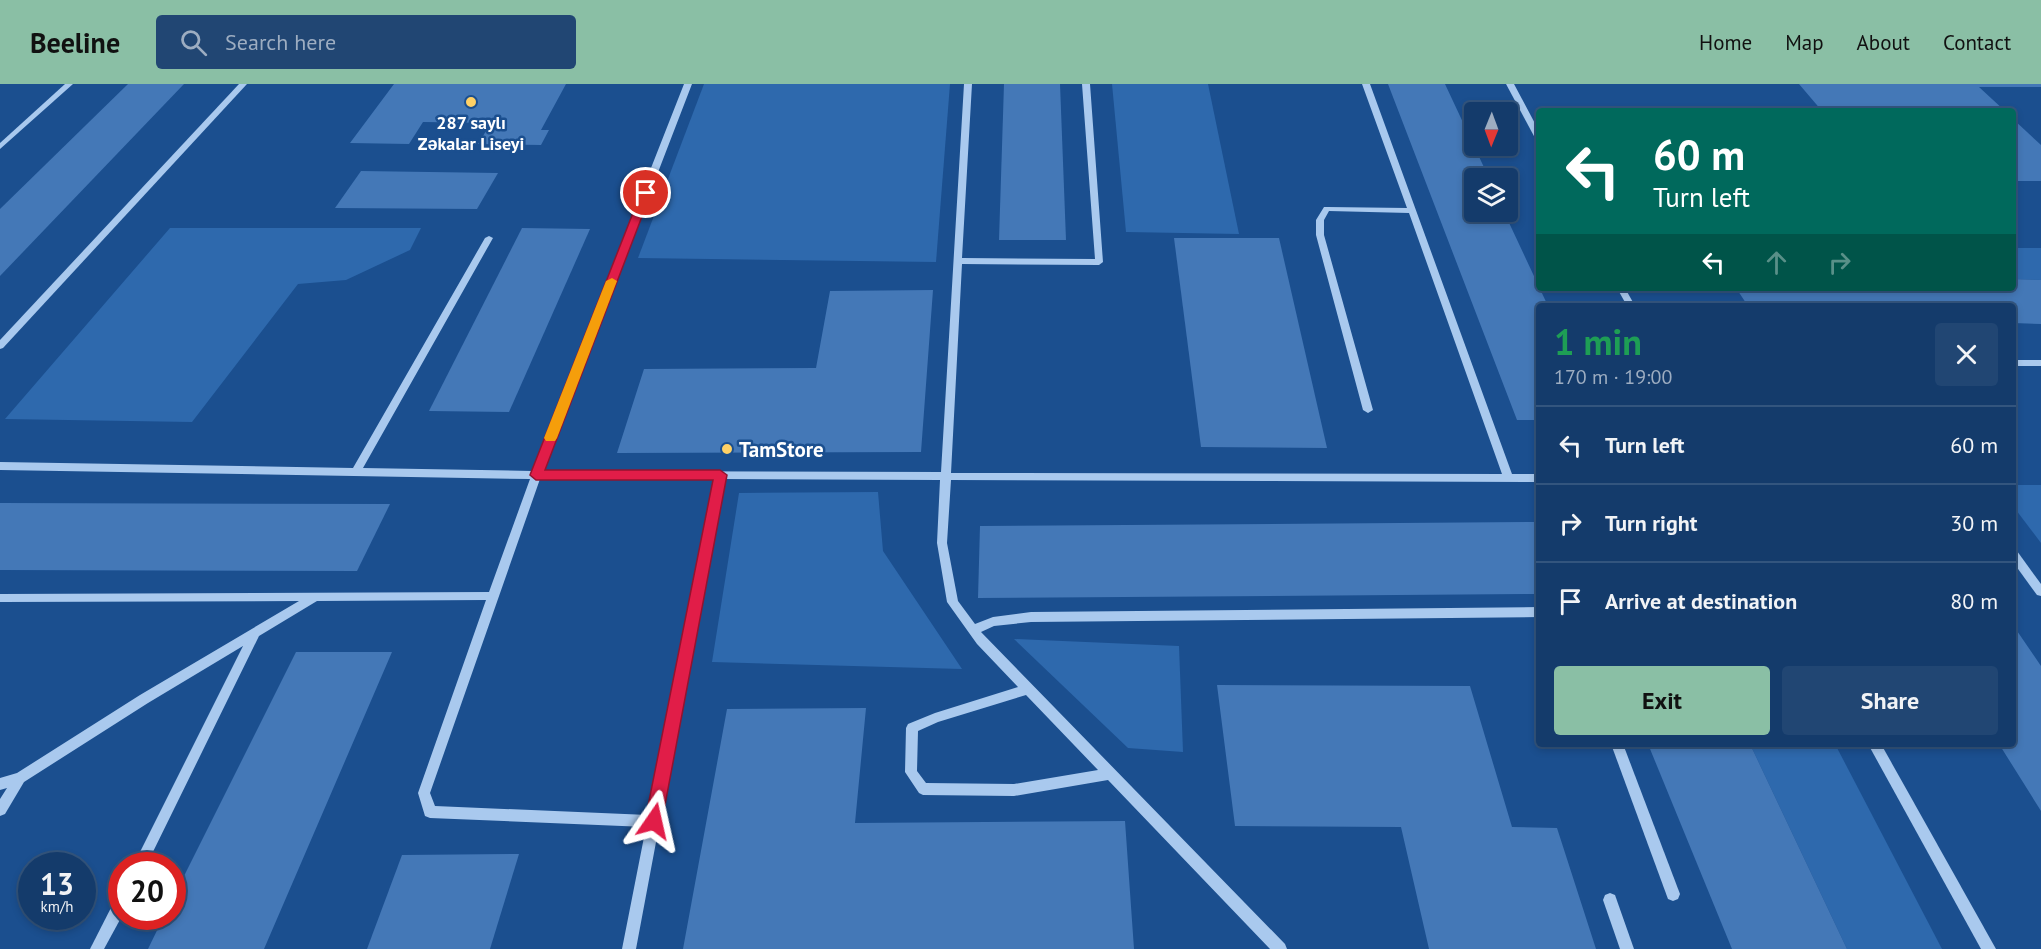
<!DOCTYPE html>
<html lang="en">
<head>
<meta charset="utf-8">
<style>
  :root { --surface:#143b6b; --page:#214673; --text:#f1f3f6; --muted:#9dadc1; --line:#33557e; --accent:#8abfa5 }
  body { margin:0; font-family:"PT Sans",sans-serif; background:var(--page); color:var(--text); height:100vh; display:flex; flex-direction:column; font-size:22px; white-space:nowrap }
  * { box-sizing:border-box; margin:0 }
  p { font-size:20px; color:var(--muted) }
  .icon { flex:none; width:33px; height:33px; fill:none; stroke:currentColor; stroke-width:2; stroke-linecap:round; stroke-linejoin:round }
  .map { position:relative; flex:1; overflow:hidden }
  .panel { position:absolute; left:1536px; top:219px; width:480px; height:444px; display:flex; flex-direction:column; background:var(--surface); border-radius:6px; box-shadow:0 3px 9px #0003,0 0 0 2px var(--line) }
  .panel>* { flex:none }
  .top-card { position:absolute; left:1536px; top:24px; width:480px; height:183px; border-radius:6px; box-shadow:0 3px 9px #0003,0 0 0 2px var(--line); background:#00695c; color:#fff; overflow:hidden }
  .needle { width:39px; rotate:181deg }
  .controls { position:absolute; left:1464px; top:18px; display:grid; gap:12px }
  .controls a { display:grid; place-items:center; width:54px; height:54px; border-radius:6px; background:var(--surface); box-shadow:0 3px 9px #0003,0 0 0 2px var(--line); font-size:30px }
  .speed { position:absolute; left:18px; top:768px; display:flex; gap:12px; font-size:30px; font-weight:700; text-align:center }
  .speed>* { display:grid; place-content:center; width:78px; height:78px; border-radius:50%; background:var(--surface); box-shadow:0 3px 9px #0003,0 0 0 2px var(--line); line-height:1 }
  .speed small { font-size:15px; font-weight:400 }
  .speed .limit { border:9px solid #d22; background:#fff; color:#111 }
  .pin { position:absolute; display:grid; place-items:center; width:51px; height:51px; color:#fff; margin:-26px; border:3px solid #fff; border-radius:50%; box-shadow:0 2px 6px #0007 }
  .me { position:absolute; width:66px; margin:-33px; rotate:11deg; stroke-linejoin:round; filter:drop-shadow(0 0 4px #0008) }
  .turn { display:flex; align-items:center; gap:21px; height:126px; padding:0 18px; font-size:27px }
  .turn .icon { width:78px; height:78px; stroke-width:2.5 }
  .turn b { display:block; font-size:42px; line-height:51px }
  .lanes { display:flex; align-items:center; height:57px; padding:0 18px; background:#0003; justify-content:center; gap:30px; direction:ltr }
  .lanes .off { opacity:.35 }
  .round { display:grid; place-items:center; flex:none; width:63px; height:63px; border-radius:6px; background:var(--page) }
  .summary { display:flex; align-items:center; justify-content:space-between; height:102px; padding:0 18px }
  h1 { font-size:36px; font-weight:700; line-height:45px; color:#1e9e55 }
  .action { display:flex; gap:12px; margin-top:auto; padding:12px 18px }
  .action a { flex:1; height:69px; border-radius:6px; background:var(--accent); color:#111; font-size:24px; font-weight:700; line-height:69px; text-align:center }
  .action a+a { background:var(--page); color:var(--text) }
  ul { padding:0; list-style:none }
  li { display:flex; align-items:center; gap:18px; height:78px; padding:0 18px; border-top:2px solid var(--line) }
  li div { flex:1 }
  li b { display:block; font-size:22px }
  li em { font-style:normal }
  header { display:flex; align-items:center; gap:36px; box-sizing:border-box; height:84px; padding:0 30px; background:var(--accent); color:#111 }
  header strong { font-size:28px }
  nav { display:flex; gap:33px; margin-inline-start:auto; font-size:21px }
  .search { width:420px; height:54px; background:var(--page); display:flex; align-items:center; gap:15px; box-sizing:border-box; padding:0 21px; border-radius:6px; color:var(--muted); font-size:22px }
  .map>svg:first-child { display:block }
</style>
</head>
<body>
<header>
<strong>Beeline</strong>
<div class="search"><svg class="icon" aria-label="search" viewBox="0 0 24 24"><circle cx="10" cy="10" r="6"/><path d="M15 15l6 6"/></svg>Search here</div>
<nav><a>Home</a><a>Map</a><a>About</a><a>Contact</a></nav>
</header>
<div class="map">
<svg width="2041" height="865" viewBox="0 0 2041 865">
  <rect width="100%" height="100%" fill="#1b4f8f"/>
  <g fill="#2e69ad">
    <path d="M 704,0 L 950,0 L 936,178 L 638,174 Z"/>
    <path d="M 1112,0 L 1208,0 L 1239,150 L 1126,148 Z"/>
    <path d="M 170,144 L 421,144 L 410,166 L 346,196 L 298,200 L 192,338 L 5,335 Z"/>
    <path d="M 2013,164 L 2041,164 L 2041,196 L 2013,195 Z"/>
    <path d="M 2013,401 L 2041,401 L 2041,459 L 2013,422 Z"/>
    <path d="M 878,408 L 883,467 L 962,585 L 712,578 L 739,409 Z"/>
    <path d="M 1014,555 L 1179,562 L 1183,668 L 1128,664 Z"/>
    <path d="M 1750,660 L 1835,660 L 1942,865 L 1847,865 Z"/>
  </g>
  <g fill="#4478b7">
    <path d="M 128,0 L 184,0 L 0,192 L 0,125 Z"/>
    <path d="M 394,0 L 566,0 L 541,46 L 549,46 L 541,61 L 478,60 L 491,39 L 423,38 L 409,60 L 350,59 Z"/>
    <path d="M 1004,0 L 1060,0 L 1066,156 L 999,156 Z"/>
    <path d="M 1388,0 L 1445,0 L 1489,94 L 1474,94 L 1474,128 L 1504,128 L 1548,222 L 1539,222 L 1539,336 L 1517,336 Z"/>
    <path d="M 1799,0 L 2041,0 L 2041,3 L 1979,3 L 2005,27 L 1822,27 Z"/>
    <path d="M 2013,35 L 2041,61 L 2041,97 L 2013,97 Z"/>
    <path d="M 361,87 L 498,89 L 477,125 L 335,124 Z"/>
    <path d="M 522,144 L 590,145 L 509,328 L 429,327 Z"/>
    <path d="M 1174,154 L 1279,154 L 1327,364 L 1201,363 Z"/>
    <path d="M 2013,195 L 2041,196 L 2041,240 L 2013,239 L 2013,222 L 1748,222 L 1736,204 L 2013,204 Z"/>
    <path d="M 933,206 L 921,368 L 617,369 L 644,285 L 816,284 L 830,207 Z"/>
    <path d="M 0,419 L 390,420 L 357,487 L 0,486 Z"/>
    <path d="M 1539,438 L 1539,510 L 978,514 L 980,442 Z"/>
    <path d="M 2013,541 L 2041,582 L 2041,727 L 1999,660 L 2013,660 Z"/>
    <path d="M 296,568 L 392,568 L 264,865 L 148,865 L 164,832 L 172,832 L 172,816 Z"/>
    <path d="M 1217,601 L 1470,602 L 1512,743 L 1557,744 L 1596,865 L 1429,865 L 1401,743 L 1235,742 Z"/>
    <path d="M 866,624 L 855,739 L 1125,737 L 1134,865 L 683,865 L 727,625 Z"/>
    <path d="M 1648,660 L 1750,660 L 1847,865 L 1732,865 Z"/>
    <path d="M 519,770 L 490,865 L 367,865 L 402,771 Z"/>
  </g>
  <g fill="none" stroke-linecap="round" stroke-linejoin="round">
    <g fill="#a9c9ee" fill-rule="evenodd">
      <path d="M 65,0 L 73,0 L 0,65 L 0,59 Z"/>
      <path d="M 239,0 L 247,0 L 3,264 L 0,265 L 0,256 Z"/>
      <path d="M 684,0 L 692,0 L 543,387 L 941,388 L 964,0 L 972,0 L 962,174 L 1095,175 L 1082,0 L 1090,0 L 1103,178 L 1099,181 L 962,180 L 951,389 L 1502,390 L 1409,129 L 1329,127 L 1324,136 L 1324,151 L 1373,326 L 1368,329 L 1363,326 L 1316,151 L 1316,136 L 1324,123 L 1327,123 L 1407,124 L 1362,0 L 1370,0 L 1512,390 L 1539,390 L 1539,398 L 951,396 L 947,459 L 958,517 L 975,540 L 993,533 L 1031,528 L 1539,523 L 1539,533 L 1031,538 L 994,542 L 981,548 L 1285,860 L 1287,865 L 1270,865 L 1108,696 L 1014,712 L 923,711 L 919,709 L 905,688 L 906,644 L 908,640 L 935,629 L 1018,603 L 977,560 L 947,518 L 937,459 L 940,396 L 724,395 L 636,865 L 622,865 L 646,743 L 430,734 L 425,732 L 418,709 L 486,516 L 317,517 L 259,552 L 146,782 L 133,782 L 243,562 L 148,619 L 24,698 L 5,730 L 0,732 L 0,715 L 7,704 L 0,706 L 0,694 L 17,689 L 140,611 L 299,517 L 0,518 L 0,510 L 489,508 L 530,395 L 0,386 L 0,378 L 353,384 L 485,154 L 489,152 L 493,154 L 363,384 L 532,387 ZM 540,395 L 714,395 L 648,731 L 435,722 L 430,709 ZM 1026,611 L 1098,686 L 1014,700 L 926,699 L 917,687 L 918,647 L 938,638 Z"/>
      <path d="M 1506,0 L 1514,0 L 1539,47 L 1539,56 L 1535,54 Z"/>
      <path d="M 1617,204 L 1625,204 L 1635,222 L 1627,222 Z"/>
      <rect x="2013" y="276" width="28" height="6"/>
      <path d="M 2013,466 L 2017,467 L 2041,500 L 2041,512 L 2037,511 L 2013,478 Z"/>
      <path d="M 1611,660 L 1623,660 L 1680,810 L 1678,815 L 1673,817 L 1668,815 Z"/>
      <path d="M 1868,660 L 1881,660 L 1996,865 L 1981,865 Z"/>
      <path d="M 1610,809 L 1615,811 L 1634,865 L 1620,865 L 1603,816 L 1605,811 Z"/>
      <path d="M 122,811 L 122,832 L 104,865 L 90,865 L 117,812 Z"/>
    </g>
  </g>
  <path fill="#e11d48" stroke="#92132f" stroke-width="1.5" d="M 642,106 L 651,109 L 545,386 L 720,386 L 727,391 L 662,737 L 660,742 L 654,744 L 648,742 L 645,737 L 713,396 L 536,396 L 530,391 Z"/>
  <path fill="#f59e0b" d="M 612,194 L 617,197 L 557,354 L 555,357 L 546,357 L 544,354 L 606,197 Z"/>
  <g fill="#ffd166" stroke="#1b4f8f" stroke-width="2">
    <circle cx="471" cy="18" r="6"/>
    <circle cx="727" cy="365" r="6"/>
  </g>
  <g text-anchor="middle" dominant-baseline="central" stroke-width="5" stroke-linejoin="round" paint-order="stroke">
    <g font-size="18" font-weight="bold" fill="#fff" stroke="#1b4f8f">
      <text x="471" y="38">287 saylı<tspan x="471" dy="21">Zəkalar Liseyi</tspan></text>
    </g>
    <g font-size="21" font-weight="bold" fill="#fff" stroke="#1b4f8f" text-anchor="start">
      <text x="739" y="365">TamStore</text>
    </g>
  </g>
</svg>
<div class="controls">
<a><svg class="needle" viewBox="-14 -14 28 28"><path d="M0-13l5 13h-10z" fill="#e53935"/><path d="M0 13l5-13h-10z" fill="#9dadc1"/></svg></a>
<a><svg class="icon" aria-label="layers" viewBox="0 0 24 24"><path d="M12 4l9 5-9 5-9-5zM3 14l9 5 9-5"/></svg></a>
</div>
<div class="speed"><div>13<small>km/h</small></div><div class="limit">20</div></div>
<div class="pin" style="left:646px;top:109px;background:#d93025"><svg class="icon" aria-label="arrive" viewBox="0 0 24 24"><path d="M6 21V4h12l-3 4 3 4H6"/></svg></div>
<svg class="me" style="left:654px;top:737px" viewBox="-20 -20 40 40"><path d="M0-17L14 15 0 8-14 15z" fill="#e11d48" stroke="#fff" stroke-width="4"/></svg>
<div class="top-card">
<div class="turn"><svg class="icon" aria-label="left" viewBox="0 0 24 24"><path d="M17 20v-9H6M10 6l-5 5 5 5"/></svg><div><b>60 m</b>Turn left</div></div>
<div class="lanes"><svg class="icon" aria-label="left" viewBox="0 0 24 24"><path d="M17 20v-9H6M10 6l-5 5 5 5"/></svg><svg class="icon off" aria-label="ahead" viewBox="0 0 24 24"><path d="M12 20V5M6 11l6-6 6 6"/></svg><svg class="icon off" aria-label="right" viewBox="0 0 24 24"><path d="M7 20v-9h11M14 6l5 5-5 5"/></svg></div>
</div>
<section class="panel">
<div class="summary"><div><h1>1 min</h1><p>170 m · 19:00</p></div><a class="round"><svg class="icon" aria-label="close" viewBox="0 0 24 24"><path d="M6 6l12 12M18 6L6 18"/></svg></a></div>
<ul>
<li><svg class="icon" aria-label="left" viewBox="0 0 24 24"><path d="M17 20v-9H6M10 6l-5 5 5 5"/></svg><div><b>Turn left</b></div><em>60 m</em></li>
<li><svg class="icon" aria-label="right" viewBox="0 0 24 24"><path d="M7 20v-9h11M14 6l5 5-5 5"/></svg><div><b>Turn right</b></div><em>30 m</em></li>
<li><svg class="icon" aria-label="arrive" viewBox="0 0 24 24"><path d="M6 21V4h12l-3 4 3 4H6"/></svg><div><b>Arrive at destination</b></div><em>80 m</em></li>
</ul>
<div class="action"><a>Exit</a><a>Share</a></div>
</section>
</div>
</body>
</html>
